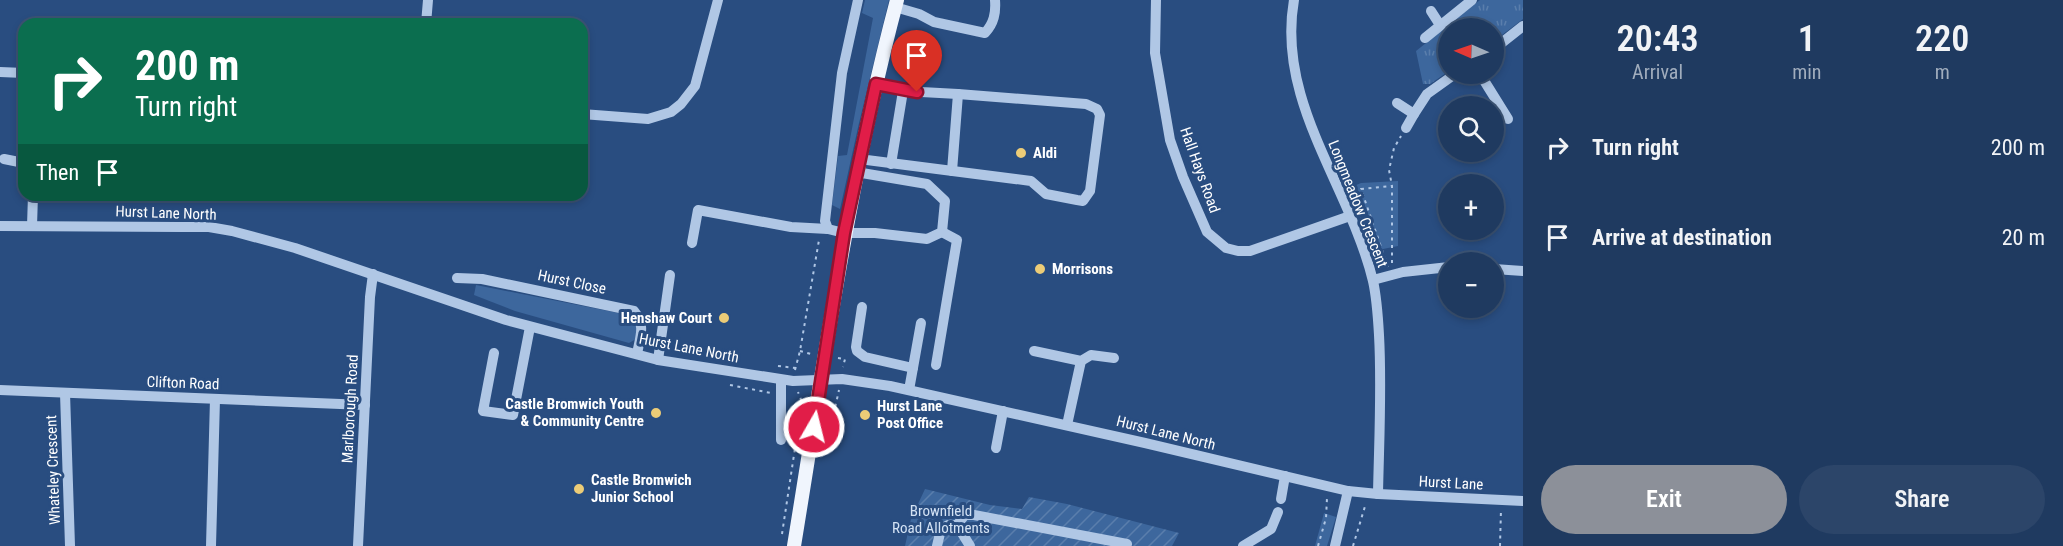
<!DOCTYPE html>
<html lang="en">
<head>
<meta charset="utf-8">
<style>
  :root { --surface:#1f3a60; --page:#2c4569; --text:#f1f3f6; --muted:#a1adbd; --line:#3c5475; --accent:#8c9099 }
  body { margin:0; font-family:"Roboto Condensed",sans-serif; background:var(--page); color:var(--text); height:100vh; display:flex; flex-direction:column; font-size:22px; white-space:nowrap }
  * { box-sizing:border-box; margin:0 }
  p { font-size:20px; color:var(--muted) }
  .icon { flex:none; width:33px; height:33px; fill:none; stroke:currentColor; stroke-width:2; stroke-linecap:round; stroke-linejoin:round }
  .map { position:relative; flex:1; overflow:hidden }
  .side { display:flex; flex-direction:column; background:var(--surface); width:540px }
  .side>* { flex:none }
  .guide { position:absolute; left:18px; top:18px; width:570px; height:183px; border-radius:18px; box-shadow:0 3px 9px #0003,0 0 0 2px var(--line); background:#0b6e4f; color:#fff; overflow:hidden }
  .needle { width:39px; rotate:272deg }
  .fabs { position:absolute; left:1438px; top:18px; display:grid; gap:12px }
  .fabs a { display:grid; place-items:center; width:66px; height:66px; border-radius:50%; background:var(--surface); box-shadow:0 3px 9px #0003,0 0 0 2px var(--line); font-size:30px }
  .pin { position:absolute; display:grid; place-items:center; width:51px; height:51px; color:#fff; margin:-62px -26px; border-radius:50% 50% 50% 0; rotate:-45deg; box-shadow:0 0 6px #0007 }
  .pin .icon { rotate:45deg }
  .me { position:absolute; width:66px; margin:-33px; rotate:8deg; stroke-linejoin:round; filter:drop-shadow(0 0 4px #0008) }
  .turn { display:flex; align-items:center; gap:21px; height:126px; padding:0 18px; font-size:27px }
  .turn .icon { width:78px; height:78px; stroke-width:2.5 }
  .turn b { display:block; font-size:42px; line-height:51px }
  .then { display:flex; align-items:center; height:57px; padding:0 18px; background:#0003; gap:12px; font-size:22px }
  .eta { display:flex; justify-content:space-evenly; align-items:center; height:102px; text-align:center }
  .eta b { font-size:36px; font-weight:600; line-height:42px }
  .primary-button { display:flex; gap:12px; margin-top:auto; padding:12px 18px }
  .primary-button a { flex:1; height:69px; border-radius:36px; background:var(--accent); color:#fff; font-size:24px; font-weight:600; line-height:69px; text-align:center }
  .primary-button a+a { background:var(--page); color:var(--text) }
  ul { padding:0; list-style:none }
  li { display:flex; align-items:center; gap:18px; height:90px; padding:0 18px }
  li div { flex:1 }
  li b { display:block; font-size:22px }
  li em { font-style:normal }
  main { display:flex; flex:1; min-height:0 }
  .map>svg:first-child { display:block }
</style>
</head>
<body>
<main>
<div class="map">
<svg width="1523" height="546" viewBox="0 0 1523 546">
  <defs>
    <pattern id="park-tufts" width="24" height="20" patternUnits="userSpaceOnUse" patternTransform="scale(1.5)"><rect width="24" height="20" fill="#3d679d"/><path d="M3 7l-1-3M5 7V3M7 7l1-3M15 17l-1-3M17 17v-4M19 17l1-3" fill="none" stroke="#5a7eac"/></pattern>
    <pattern id="garden-furrows" width="10" height="10" patternUnits="userSpaceOnUse" patternTransform="scale(1.5)"><rect width="10" height="10" fill="#3d679d"/><path d="M-1 1l2-2M0 10L10 0M9 11l2-2" fill="none" stroke="#5a7eac"/></pattern>
  </defs>
  <rect width="100%" height="100%" fill="#294d80"/>
  <g fill="#3d679d">
    <path d="M 865,0 L 889,0 L 859,123 L 840,209 L 832,205 L 838,156 L 847,155 L 873,18 L 862,13 Z"/>
    <path d="M 1398,181 L 1398,246 L 1373,251 L 1349,188 L 1361,183 Z"/>
    <path d="M 476,285 L 629,315 L 636,320 L 636,339 L 629,343 L 515,311 L 474,295 Z"/>
    <path d="M 1324,513 L 1336,517 L 1327,546 L 1315,546 Z"/>
  </g>
  <path fill="url(#park-tufts)" d="M 1480,0 L 1523,0 L 1523,19 L 1494,41 L 1494,28 L 1449,28 L 1449,71 L 1430,84 L 1423,84 L 1416,51 Z"/>
  <path fill="url(#garden-furrows)" d="M 925,489 L 990,505 L 1022,509 L 1029,497 L 1067,504 L 1179,533 L 1172,546 L 905,546 L 911,519 Z"/>
  <g fill="none" stroke-linecap="round" stroke-linejoin="round">
    <g stroke="#b0c7e5" stroke-width="2" stroke-dasharray="3 4.5" stroke-linecap="butt">
      <path d="M 1392,263 L 1392,186 L 1389,170 L 1394,148 L 1401,136"/>
      <path d="M 1388,267 L 1361,189 L 1392,186"/>
      <path d="M 800,351 L 811,354"/>
      <path d="M 838,358 L 845,359 L 843,367"/>
      <path d="M 778,366 L 796,368"/>
      <path d="M 795,370 L 800,351 L 819,240"/>
      <path d="M 730,385 L 771,393"/>
      <path d="M 829,407 L 835,408 L 839,390"/>
      <path d="M 782,534 L 802,402 L 798,392"/>
      <path d="M 1318,546 L 1326,518 L 1327,498"/>
      <path d="M 1353,546 L 1366,503"/>
      <path d="M 1500,546 L 1501,509"/>
    </g>
    <g stroke="#b0c7e5" stroke-width="10">
      <path d="M 1156,0 L 1155,53 L 1170,140 L 1183,177 L 1207,232 L 1226,248 L 1238,251 L 1250,251 L 1350,216"/>
      <path d="M 1294,0 C 1276,102 1350,186 1373,281 C 1377,299 1378,317 1379,335 C 1382,388 1379,441 1378,494"/>
      <path d="M 895,7 L 919,14 L 934,22 L 985,33 C 994,23 996,13 995,0"/>
      <path d="M 1431,11 L 1440,25"/>
      <path d="M 426,24 L 428,0"/>
      <path d="M 1425,38 L 1472,0"/>
      <path d="M 1494,49 L 1523,26"/>
      <path d="M 0,72 L 24,73"/>
      <path d="M 1480,74 L 1508,119"/>
      <path d="M 876,84 L 903,91 L 958,94 L 952,171"/>
      <path d="M 1397,103 L 1414,114 L 1427,94 L 1455,74"/>
      <path d="M 582,114 L 648,119 L 671,112 L 681,104 L 695,86 L 718,0"/>
      <path d="M 1406,128 L 1414,114"/>
      <path d="M 4,159 L 24,163"/>
      <path d="M 859,159 L 1031,181 L 1046,194 L 1077,200 L 1083,201 L 1090,191 L 1100,115 L 1097,109 L 1086,104 L 958,94"/>
      <path d="M 891,164 L 903,91"/>
      <path d="M 856,172 L 927,184 L 945,201 L 942,232 L 927,239 L 875,233 L 844,233 L 828,229 L 825,221 L 842,73 L 858,0"/>
      <path d="M 0,226 L 181,227 L 209,227 L 232,231 L 295,248 L 506,320 L 658,360 L 793,381 L 842,379 L 890,386 L 1145,443 L 1348,491 L 1378,494 L 1523,501"/>
      <path d="M 32,226 L 33,195"/>
      <path d="M 692,243 L 698,210 L 791,227 L 828,229"/>
      <path d="M 1494,269 L 1523,271"/>
      <path d="M 457,278 L 482,279 L 634,311 C 646,325 640,337 637,354"/>
      <path d="M 1373,280 L 1403,272 L 1449,267"/>
      <path d="M 862,307 L 856,347 L 857,351 L 865,357 L 913,368"/>
      <path d="M 1034,351 L 1081,361 L 1091,355 L 1114,358"/>
      <path d="M 494,353 L 483,411 L 513,415 L 530,327"/>
      <path d="M 658,360 L 670,275"/>
      <path d="M 936,365 L 957,240 L 942,232"/>
      <path d="M 781,380 L 781,440"/>
      <path d="M 0,390 L 365,405"/>
      <path d="M 909,390 L 921,323"/>
      <path d="M 65,393 L 70,546"/>
      <path d="M 1067,425 L 1081,361"/>
      <path d="M 996,448 L 1003,411"/>
      <path d="M 1281,499 L 1285,476"/>
      <path d="M 957,525 L 965,515 L 974,515 L 1127,544"/>
      <path d="M 211,546 L 215,399"/>
      <path d="M 358,546 L 370,297 L 373,274"/>
      <path d="M 937,546 L 941,529 L 948,525 L 957,525 L 970,546"/>
      <path d="M 1243,546 L 1271,529 L 1278,512"/>
      <path d="M 1335,546 L 1348,491"/>
    </g>
    <path stroke="#f0f5fd" stroke-width="14" d="M 794,546 C 824,363 849,180 897,0"/>
  </g>
  <g fill="none" stroke-linecap="round" stroke-linejoin="round">
    <g stroke="#92132f" stroke-width="15">
      <path id="route" d="M 814,427 L 844,233 L 876,84 L 917,92"/>
    </g>
    <use href="#route" stroke="#e11d48" stroke-width="10"/>
  </g>
  <g fill="#eccc77" stroke="#294d80" stroke-width="2">
    <circle cx="1021" cy="153" r="6"/>
    <circle cx="1040" cy="269" r="6"/>
    <circle cx="724" cy="318" r="6"/>
    <circle cx="656" cy="413" r="6"/>
    <circle cx="865" cy="415" r="6"/>
    <circle cx="579" cy="489" r="6"/>
  </g>
  <g text-anchor="middle" dominant-baseline="central" stroke-width="6" stroke-linejoin="round" paint-order="stroke">
    <g font-size="15" font-weight="bold" fill="#fff" stroke="#294d80" text-anchor="start">
      <text x="1033" y="153">Aldi</text>
      <text x="1052" y="269">Morrisons</text>
      <text x="712" y="318" text-anchor="end">Henshaw Court</text>
      <text x="644" y="404" text-anchor="end">Castle Bromwich Youth<tspan x="644" dy="17">&amp; Community Centre</tspan></text>
      <text x="877" y="406">Hurst Lane<tspan x="877" dy="17">Post Office</tspan></text>
      <text x="591" y="480">Castle Bromwich<tspan x="591" dy="17">Junior School</tspan></text>
    </g>
    <g font-size="15" fill="#fff" stroke="#294d80">
      <text transform="translate(1200 170) rotate(70)">Hall Hays Road</text>
      <text transform="translate(1358 204) rotate(68)">Longmeadow Crescent</text>
      <text transform="translate(166 213) rotate(2)">Hurst Lane North</text>
      <text transform="translate(572 282) rotate(12)">Hurst Close</text>
      <text transform="translate(689 348) rotate(11)">Hurst Lane North</text>
      <text transform="translate(183 383) rotate(2)">Clifton Road</text>
      <text transform="translate(350 409) rotate(-87)">Marlborough Road</text>
      <text transform="translate(1166 433) rotate(14)">Hurst Lane North</text>
      <text transform="translate(53 470) rotate(-92)">Whateley Crescent</text>
      <text transform="translate(1451 483) rotate(3)">Hurst Lane</text>
    </g>
    <g font-size="15" fill="#d3e2f4" stroke="#294d80">
      <text x="941" y="511">Brownfield<tspan x="941" dy="17">Road Allotments</tspan></text>
    </g>
  </g>
</svg>
<div class="fabs">
<a><svg class="needle" viewBox="-14 -14 28 28"><path d="M0-13l5 13h-10z" fill="#e53935"/><path d="M0 13l5-13h-10z" fill="#a1adbd"/></svg></a>
<a><svg class="icon" aria-label="search" viewBox="0 0 24 24"><circle cx="10" cy="10" r="6"/><path d="M15 15l6 6"/></svg></a>
<a>+</a>
<a>−</a>
</div>
<div class="pin" style="left:917px;top:92px;background:#d93025"><svg class="icon" aria-label="arrive" viewBox="0 0 24 24"><path d="M6 21V4h12l-3 4 3 4H6"/></svg></div>
<svg class="me" style="left:814px;top:427px" viewBox="-20 -20 40 40"><circle r="17" fill="#e11d48" stroke="#fff" stroke-width="3"/><path d="M0-11L8 9 0 5-8 9z" fill="#fff"/></svg>
<div class="guide">
<div class="turn"><svg class="icon" aria-label="right" viewBox="0 0 24 24"><path d="M7 20v-9h11M14 6l5 5-5 5"/></svg><div><b>200 m</b>Turn right</div></div>
<div class="then">Then<svg class="icon" aria-label="arrive" viewBox="0 0 24 24"><path d="M6 21V4h12l-3 4 3 4H6"/></svg></div>
</div>
</div>
<section class="side">
<div class="eta">
<div><b>20:43</b><p>Arrival</p></div>
<div><b>1</b><p>min</p></div>
<div><b>220</b><p>m</p></div>
</div>
<ul>
<li><svg class="icon" aria-label="right" viewBox="0 0 24 24"><path d="M7 20v-9h11M14 6l5 5-5 5"/></svg><div><b>Turn right</b></div><em>200 m</em></li>
<li><svg class="icon" aria-label="arrive" viewBox="0 0 24 24"><path d="M6 21V4h12l-3 4 3 4H6"/></svg><div><b>Arrive at destination</b></div><em>20 m</em></li>
</ul>
<div class="primary-button"><a>Exit</a><a>Share</a></div>
</section>
</main>
</body>
</html>
